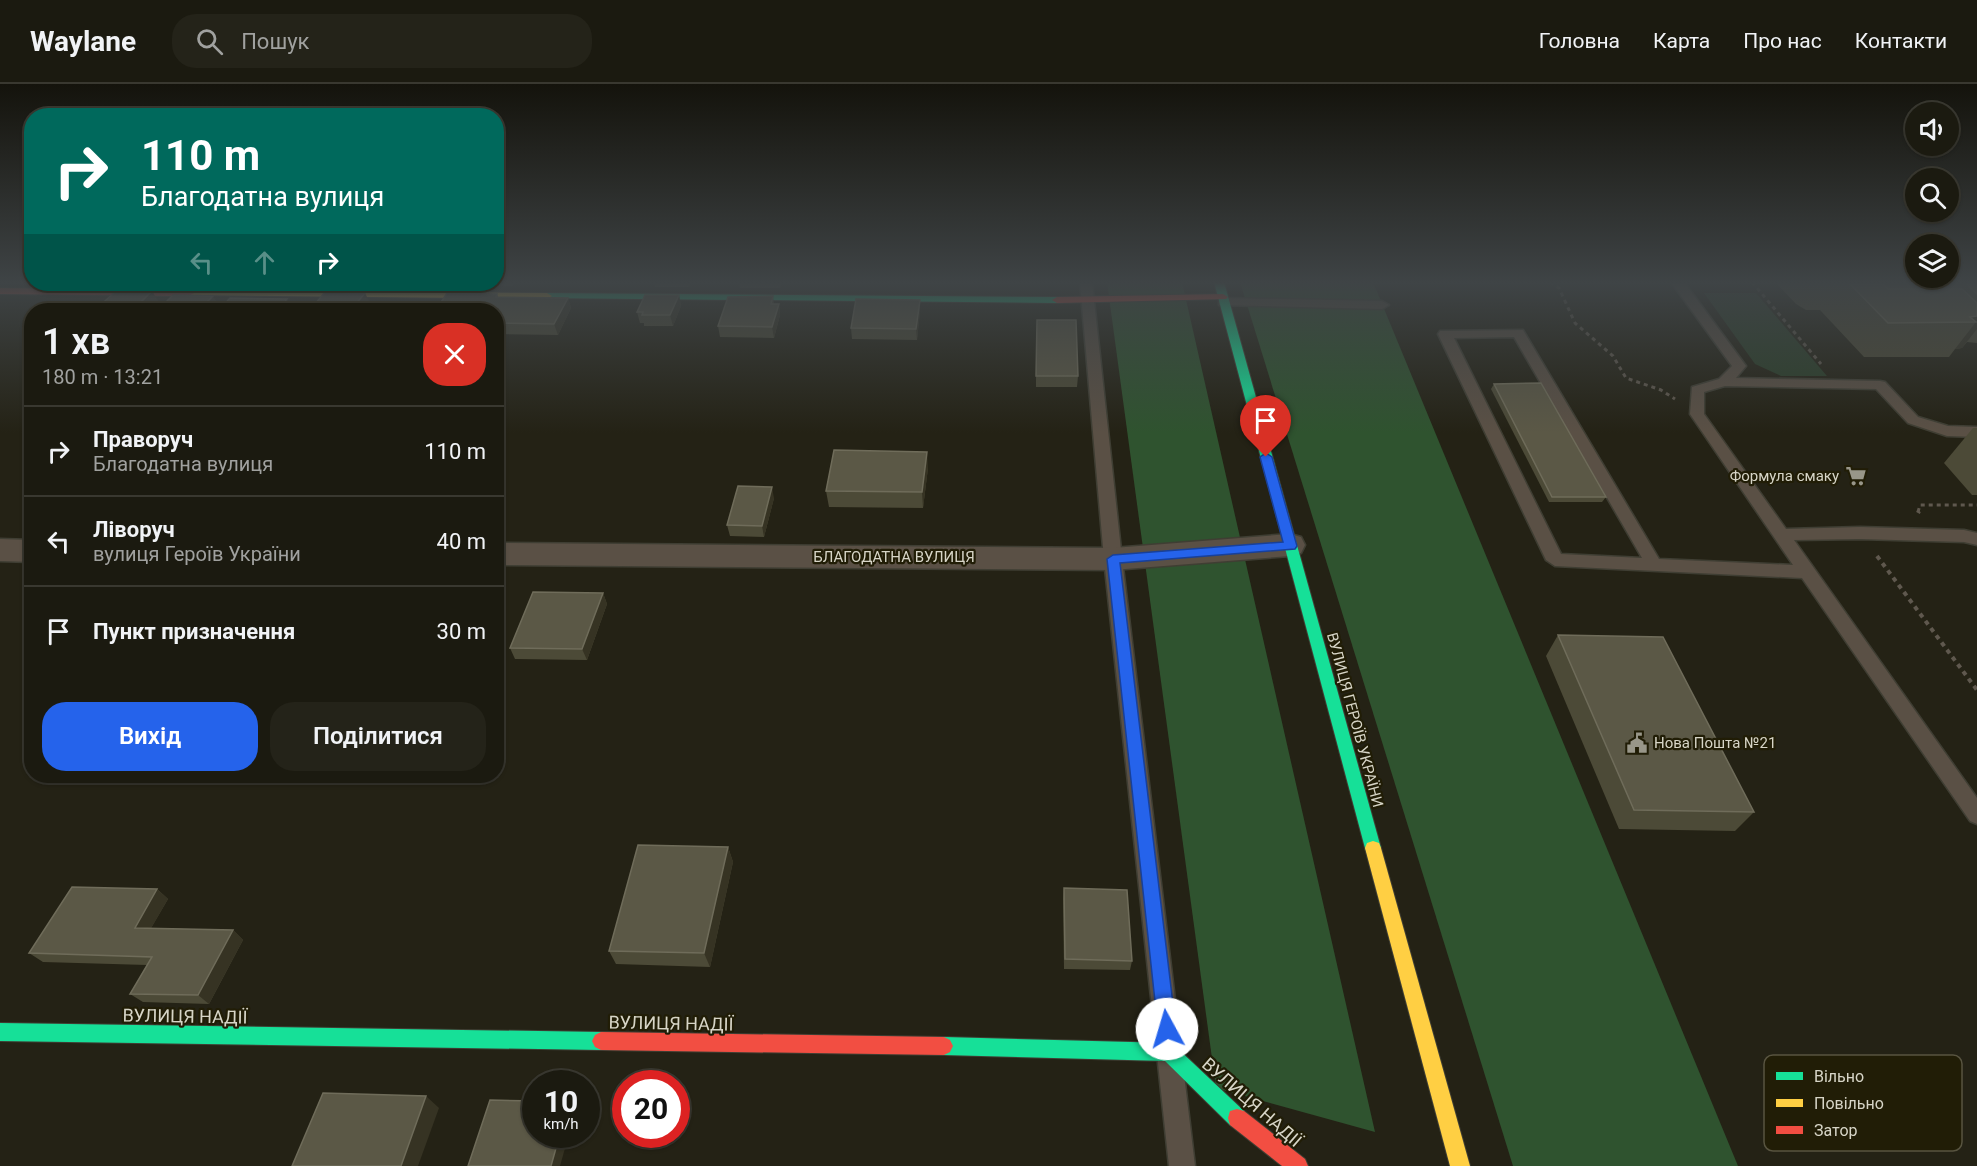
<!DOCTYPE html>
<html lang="uk">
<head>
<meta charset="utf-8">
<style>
  :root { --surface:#1b1a10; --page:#242319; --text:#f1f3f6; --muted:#a0a19f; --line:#393830; --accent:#2563eb }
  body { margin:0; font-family:Roboto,sans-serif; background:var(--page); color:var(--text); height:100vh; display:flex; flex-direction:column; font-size:22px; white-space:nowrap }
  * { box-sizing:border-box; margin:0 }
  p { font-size:20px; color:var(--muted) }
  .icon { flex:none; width:33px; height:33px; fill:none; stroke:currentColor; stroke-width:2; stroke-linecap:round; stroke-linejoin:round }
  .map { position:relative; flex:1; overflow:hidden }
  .details { position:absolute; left:24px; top:219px; width:480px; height:480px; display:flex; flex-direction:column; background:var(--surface); border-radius:24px; box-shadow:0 2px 4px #0004,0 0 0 2px var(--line) }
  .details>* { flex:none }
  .guide { position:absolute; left:24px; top:24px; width:480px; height:183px; border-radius:24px; box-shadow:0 2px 4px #0004,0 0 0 2px var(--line); background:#00695c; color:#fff; overflow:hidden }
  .fabs { position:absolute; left:1905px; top:18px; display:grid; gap:12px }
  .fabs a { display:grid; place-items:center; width:54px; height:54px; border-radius:50%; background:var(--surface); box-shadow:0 2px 4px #0004,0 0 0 2px var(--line); font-size:30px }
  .speed { position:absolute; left:522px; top:986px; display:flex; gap:12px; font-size:30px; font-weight:700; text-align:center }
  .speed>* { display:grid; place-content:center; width:78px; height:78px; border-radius:50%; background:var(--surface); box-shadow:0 2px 4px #0004,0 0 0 2px var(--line); line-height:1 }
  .speed small { font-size:15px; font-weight:400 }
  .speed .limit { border:9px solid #d22; background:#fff; color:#111 }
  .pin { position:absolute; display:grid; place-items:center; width:51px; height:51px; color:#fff; margin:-62px -26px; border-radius:50% 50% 50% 0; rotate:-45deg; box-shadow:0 0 6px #0007 }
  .pin .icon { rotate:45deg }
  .me { position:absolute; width:66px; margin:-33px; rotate:354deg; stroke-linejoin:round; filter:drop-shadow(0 0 4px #0008) }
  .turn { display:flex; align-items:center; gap:21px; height:126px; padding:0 18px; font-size:27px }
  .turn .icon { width:78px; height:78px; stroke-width:2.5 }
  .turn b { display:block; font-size:42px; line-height:51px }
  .lanes { display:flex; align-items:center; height:57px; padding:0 18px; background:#0003; justify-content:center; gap:30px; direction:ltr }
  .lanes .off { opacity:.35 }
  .round { display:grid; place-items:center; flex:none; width:63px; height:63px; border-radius:24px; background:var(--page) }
  .headline { display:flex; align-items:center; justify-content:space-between; height:102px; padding:0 18px }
  h1 { font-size:36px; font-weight:600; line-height:45px }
  .cta { display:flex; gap:12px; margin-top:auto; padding:12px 18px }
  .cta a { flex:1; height:69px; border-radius:24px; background:var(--accent); color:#fff; font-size:24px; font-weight:600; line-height:69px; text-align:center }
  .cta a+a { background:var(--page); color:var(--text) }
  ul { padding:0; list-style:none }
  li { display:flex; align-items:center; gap:18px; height:90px; padding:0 18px; border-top:2px solid var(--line) }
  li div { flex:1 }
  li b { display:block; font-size:22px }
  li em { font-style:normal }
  header { display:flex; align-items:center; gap:36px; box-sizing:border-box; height:84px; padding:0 30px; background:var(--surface); border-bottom:2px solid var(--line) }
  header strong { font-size:28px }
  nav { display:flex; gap:33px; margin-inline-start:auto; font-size:21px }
  .search { width:420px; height:54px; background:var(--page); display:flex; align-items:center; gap:15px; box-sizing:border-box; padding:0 21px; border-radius:24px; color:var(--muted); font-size:22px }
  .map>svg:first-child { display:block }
</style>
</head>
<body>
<header>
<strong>Waylane</strong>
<div class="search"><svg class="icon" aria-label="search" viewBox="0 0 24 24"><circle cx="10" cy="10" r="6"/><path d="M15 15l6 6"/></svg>Пошук</div>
<nav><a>Головна</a><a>Карта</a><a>Про нас</a><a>Контакти</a></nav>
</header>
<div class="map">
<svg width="1977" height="1082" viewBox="0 0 1977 1082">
  <rect width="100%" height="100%" fill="#242215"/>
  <path fill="#2b3f29" d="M 1704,209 L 1756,209 L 1827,292 L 1781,292 L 1755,280 Z"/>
  <g fill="#2f532f">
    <path d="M 1107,198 L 1182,198 L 1375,1048 L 1216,1004 Z"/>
    <path d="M 1240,198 L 1373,198 L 1738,1082 L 1513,1082 Z"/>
  </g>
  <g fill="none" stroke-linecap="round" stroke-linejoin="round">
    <g stroke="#3f3e33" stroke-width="3">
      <g id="lane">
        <path d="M 1080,198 L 1092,198 L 1122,475 L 1195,1082 L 1169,1082 L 1104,475 Z"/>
        <path d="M 1671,198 L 1684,198 L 1746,282 L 1736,294 L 1880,297 L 1885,298 L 1918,333 L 1948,342 L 1977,343 L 1977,353 L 1947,352 L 1908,339 L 1876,305 L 1725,302 L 1704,308 L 1704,330 L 1786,445 L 1860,443 L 1964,446 L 1977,449 L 1977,461 L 1964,458 L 1860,455 L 1794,456 L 1977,714 L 1977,740 L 1970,737 L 1802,494 L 1555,482 L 1546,476 L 1438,250 L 1440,247 L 1523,246 L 1659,475 L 1793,481 L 1690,330 L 1692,303 L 1719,295 L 1732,282 ZM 1514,253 L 1642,474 L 1561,470 L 1454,254 Z"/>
        <path d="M 1860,198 L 1873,198 L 1876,201 L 1977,201 L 1977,209 L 1873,209 Z"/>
        <path d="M 1224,214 L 1382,217 L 1389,221 L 1382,225 L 1219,221 L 1219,215 Z"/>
      </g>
    </g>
    <g stroke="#3f3e33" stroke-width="3">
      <g id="street">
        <path d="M 1290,450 L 1301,453 L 1305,461 L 1301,469 L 1290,472 L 1113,486 L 496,481 L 496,459 L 1113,464 Z"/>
        <path d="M 0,455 L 32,456 L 32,478 L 0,477 Z"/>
      </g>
    </g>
    <g stroke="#3f3e33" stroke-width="2">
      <g id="fast">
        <path d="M 1214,198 L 1224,198 L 1381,764 L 1379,769 L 1373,771 L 1367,769 L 1365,764 Z"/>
        <path d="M 547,209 L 1057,213 L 1062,216 L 1057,219 L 544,214 L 544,210 Z"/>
        <path d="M 0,939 L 601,948 L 607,951 L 610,957 L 607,963 L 601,966 L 0,957 Z"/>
        <path d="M 944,953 L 1169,959 L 1175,962 L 1244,1027 L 1246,1034 L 1244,1041 L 1237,1043 L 1230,1041 L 1165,977 L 944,971 L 938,968 L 935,962 L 938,956 Z"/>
      </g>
    </g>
    <g stroke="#3f3e33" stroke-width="2">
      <g id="slow">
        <path d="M 189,206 L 547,209 L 552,212 L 547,215 L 186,211 L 184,209 Z"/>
        <path d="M 1373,757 L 1379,759 L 1381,764 L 1470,1082 L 1450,1082 L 1365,764 L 1367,759 Z"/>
      </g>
    </g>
    <g stroke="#3f3e33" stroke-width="2">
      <g id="jam">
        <path d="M 0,204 L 189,206 L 194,209 L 189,212 L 0,210 Z"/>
        <path d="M 1223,210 L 1228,213 L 1226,215 L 1057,219 L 1052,216 L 1057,213 Z"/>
        <path d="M 601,948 L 944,953 L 950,956 L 953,962 L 950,968 L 944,971 L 601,966 L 595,963 L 592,957 L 595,951 Z"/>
        <path d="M 1237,1025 L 1244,1027 L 1305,1075 L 1308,1082 L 1282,1082 L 1230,1041 L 1228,1034 L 1230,1027 Z"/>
      </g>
    </g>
    <g stroke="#5f584e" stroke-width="3" stroke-dasharray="4 4" stroke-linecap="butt">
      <path d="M 1550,198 L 1559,204 L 1575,239 L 1613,272 L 1626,294 L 1661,306 L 1675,315"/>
      <path d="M 1752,198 L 1821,280"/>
      <path d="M 1918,428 L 1920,421 L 1977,421"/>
    </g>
    <g stroke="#5f584e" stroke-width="4" stroke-dasharray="4.5 4.5" stroke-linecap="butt">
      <path d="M 1918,429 L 1919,427"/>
      <path d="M 1877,472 L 1977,606"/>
    </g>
    <use href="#lane" fill="#5a5045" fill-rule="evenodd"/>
    <use href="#street" fill="#5a5045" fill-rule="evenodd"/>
    <use href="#fast" fill="#16e098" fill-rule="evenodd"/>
    <use href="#slow" fill="#ffcf43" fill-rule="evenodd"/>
    <use href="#jam" fill="#f24e42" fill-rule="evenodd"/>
  </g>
  <g fill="#4c4a37">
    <path d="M 496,198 L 515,198 L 512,202 L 464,202 L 463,200 L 496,200 Z"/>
    <path d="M 654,198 L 691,198 L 689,203 L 655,203 Z"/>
    <path d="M 739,198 L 782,198 L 780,204 L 740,204 Z"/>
    <path d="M 1775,198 L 1881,198 L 1888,205 L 1959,205 L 1965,198 L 1977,198 L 1977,259 L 1967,258 L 1962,264 L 1955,265 L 1949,273 L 1864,273 L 1820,226 L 1806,226 L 1796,220 Z"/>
    <path d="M 497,210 L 498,213 L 568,214 L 571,224 L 558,251 L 496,250 Z"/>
    <path d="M 679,211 L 681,222 L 673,242 L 644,242 L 644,239 L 640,239 L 637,228 Z"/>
    <path d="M 773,212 L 774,220 L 779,220 L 780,231 L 774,254 L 720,253 L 718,242 Z"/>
    <path d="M 920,216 L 920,227 L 917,256 L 852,255 L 851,244 Z"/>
    <path d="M 1036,246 L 1078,292 L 1077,303 L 1036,303 Z"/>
    <path d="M 1494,300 L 1606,413 L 1602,418 L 1549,418 L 1491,305 Z"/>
    <path d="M 1973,344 L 1977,344 L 1977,411 L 1972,411 L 1944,379 Z"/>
    <path d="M 928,384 L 923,424 L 829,423 L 826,407 Z"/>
    <path d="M 774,414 L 764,453 L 730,452 L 727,441 Z"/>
    <path d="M 603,509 L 607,520 L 587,576 L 515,575 L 510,564 Z"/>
    <path d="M 1558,551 L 1754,728 L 1735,747 L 1619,745 L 1546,572 Z"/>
    <path d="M 728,763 L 733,778 L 710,883 L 616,880 L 609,867 Z"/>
    <path d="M 1064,804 L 1132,877 L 1130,886 L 1064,885 L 1063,814 Z"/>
    <path d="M 157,805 L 168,815 L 151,844 L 233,846 L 243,856 L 209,920 L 143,918 L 130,910 L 147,881 L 43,878 L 29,869 Z"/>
  </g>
  <g fill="#363323">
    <path d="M 152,207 L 159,218 L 150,226 L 133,226 Z"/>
    <path d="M 365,209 L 370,219 L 364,226 L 351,226 Z"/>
    <path d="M 679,211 L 681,222 L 673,242 L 670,231 Z"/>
    <path d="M 213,212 L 219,222 L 215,226 L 199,226 Z"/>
    <path d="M 568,214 L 571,224 L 558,251 L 554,240 Z"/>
    <path d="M 287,215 L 293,226 L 278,226 Z"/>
    <path d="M 920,216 L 920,227 L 917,256 L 916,245 Z"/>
    <path d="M 779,220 L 780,231 L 774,254 L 772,243 Z"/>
    <path d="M 1977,232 L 1977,245 L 1962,264 L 1955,265 L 1976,238 L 1970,233 Z"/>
    <path d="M 927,368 L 928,384 L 923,424 L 922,408 Z"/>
    <path d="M 772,403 L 774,414 L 764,453 L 762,442 Z"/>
    <path d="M 603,509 L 607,520 L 587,576 L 582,565 Z"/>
    <path d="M 728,763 L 733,778 L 710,883 L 704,869 Z"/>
    <path d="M 157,805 L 168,815 L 146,853 L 135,844 Z"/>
    <path d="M 233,846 L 243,856 L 209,920 L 198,911 Z"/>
    <path d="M 426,1012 L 439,1024 L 418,1082 L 401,1082 Z"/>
    <path d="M 560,1050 L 569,1050 L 560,1082 L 551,1082 Z"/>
  </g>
  <g fill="#5b5846" stroke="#6f6c5a" stroke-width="1.5">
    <path d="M 1848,198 L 1881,198 L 1888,205 L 1962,205 L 1977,219 L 1977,232 L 1970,233 L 1976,238 L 1888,239 Z"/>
    <path d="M 1965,198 L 1977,198 L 1977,210 Z"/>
    <path d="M 116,207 L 152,207 L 133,226 L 95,226 Z"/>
    <path d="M 325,208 L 365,209 L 351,226 L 310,226 Z"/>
    <path d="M 447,209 L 497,210 L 496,213 L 568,214 L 554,240 L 496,239 L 496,226 L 436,226 Z"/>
    <path d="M 173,211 L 213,212 L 199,226 L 158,226 Z"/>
    <path d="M 645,211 L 679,211 L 670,231 L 642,231 L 643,228 L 637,228 Z"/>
    <path d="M 773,212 L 771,220 L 779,220 L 772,243 L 718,242 L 728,213 Z"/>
    <path d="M 230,214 L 287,215 L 278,226 L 219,226 Z"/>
    <path d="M 856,215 L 920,216 L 916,245 L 851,244 Z"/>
    <path d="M 1037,236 L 1076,236 L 1078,292 L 1036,292 Z"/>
    <path d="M 1541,299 L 1606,413 L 1552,413 L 1494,300 Z"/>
    <path d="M 834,366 L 927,368 L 922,408 L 826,407 Z"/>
    <path d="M 738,402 L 772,403 L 762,442 L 727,441 Z"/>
    <path d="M 533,508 L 603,509 L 582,565 L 510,564 Z"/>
    <path d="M 1558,551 L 1663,553 L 1754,728 L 1634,726 Z"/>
    <path d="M 638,761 L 728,763 L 704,869 L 609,867 Z"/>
    <path d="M 72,803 L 157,805 L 135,844 L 233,846 L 198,911 L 130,910 L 152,873 L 29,869 Z"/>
    <path d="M 1064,804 L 1127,806 L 1132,877 L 1065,875 Z"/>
    <path d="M 323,1009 L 426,1012 L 401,1082 L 292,1082 Z"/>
    <path d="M 490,1016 L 536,1017 L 536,1050 L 560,1050 L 551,1082 L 468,1082 Z"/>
  </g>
  <linearGradient id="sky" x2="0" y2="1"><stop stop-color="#14130c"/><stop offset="0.57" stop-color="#3f4446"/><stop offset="1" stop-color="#3f4446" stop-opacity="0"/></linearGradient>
  <rect width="1977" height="349" fill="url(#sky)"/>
  <path fill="#2563eb" stroke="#184099" stroke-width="1.5" d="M 1266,369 L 1272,373 L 1297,462 L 1295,465 L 1120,479 L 1176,945 L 1173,951 L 1167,954 L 1160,951 L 1158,945 L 1107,475 L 1113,471 L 1283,458 L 1260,373 Z"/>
  <defs>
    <g id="supermarket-bare" transform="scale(1.62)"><path d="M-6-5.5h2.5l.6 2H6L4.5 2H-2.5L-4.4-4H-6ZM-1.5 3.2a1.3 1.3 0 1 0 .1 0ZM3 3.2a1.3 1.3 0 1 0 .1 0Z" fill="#989689" stroke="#211d06" stroke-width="2.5" paint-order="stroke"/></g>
    <g id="civic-bare" transform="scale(1.62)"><path d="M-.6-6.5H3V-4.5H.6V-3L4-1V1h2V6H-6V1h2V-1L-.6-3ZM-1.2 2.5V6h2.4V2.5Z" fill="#989689" stroke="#211d06" stroke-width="2.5" paint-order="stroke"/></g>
  </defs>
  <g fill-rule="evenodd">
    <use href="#supermarket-bare" x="1856" y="392"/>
    <use href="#civic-bare" x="1637" y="659"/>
  </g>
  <g text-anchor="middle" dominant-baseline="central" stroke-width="4.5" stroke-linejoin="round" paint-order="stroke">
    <g font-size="15" fill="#d7d5c7" stroke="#211d06" text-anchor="end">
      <text x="1839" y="392">Формула смаку</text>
      <text x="1654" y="659" text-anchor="start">Нова Пошта №21</text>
    </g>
    <g font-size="15" fill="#d7d5c7" stroke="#211d06">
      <text x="894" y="473">БЛАГОДАТНА ВУЛИЦЯ</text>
      <text transform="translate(1355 636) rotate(75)">ВУЛИЦЯ ГЕРОЇВ УКРАЇНИ</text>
    </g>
    <g font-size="18" fill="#d7d5c7" stroke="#211d06">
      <text transform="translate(185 932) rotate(1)">ВУЛИЦЯ НАДІЇ</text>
      <text transform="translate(671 939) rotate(1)">ВУЛИЦЯ НАДІЇ</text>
      <text transform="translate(1252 1018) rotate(41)">ВУЛИЦЯ НАДІЇ</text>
    </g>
  </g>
  <rect x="1764" y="971" width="198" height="96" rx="9" fill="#211d06" stroke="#585440" stroke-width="1.5"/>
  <rect x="1776" y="988" width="27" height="8" fill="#16e098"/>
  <rect x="1776" y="1015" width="27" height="8" fill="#ffcf43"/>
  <rect x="1776" y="1042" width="27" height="8" fill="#f24e42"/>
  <g font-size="16" fill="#d7d5c7">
    <text x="1814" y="998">Вільно</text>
    <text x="1814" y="1025">Повільно</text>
    <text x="1814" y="1052">Затор</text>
  </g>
</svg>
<div class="fabs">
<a><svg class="icon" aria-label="sound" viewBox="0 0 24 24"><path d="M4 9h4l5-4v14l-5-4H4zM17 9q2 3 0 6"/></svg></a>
<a><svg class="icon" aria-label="search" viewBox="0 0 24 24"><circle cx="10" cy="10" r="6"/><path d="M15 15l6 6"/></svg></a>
<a><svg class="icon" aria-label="layers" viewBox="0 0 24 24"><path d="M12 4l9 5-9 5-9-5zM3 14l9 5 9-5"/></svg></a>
</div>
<div class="speed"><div>10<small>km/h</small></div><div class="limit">20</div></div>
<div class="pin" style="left:1266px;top:373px;background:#d93025"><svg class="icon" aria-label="arrive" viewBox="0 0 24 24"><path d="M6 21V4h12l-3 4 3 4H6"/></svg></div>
<svg class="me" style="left:1167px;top:945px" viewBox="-20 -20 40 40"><circle r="19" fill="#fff"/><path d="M0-13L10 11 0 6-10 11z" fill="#2563eb"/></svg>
<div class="guide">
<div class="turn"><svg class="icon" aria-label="right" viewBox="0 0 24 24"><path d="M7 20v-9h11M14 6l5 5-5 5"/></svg><div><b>110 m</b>Благодатна вулиця</div></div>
<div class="lanes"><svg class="icon off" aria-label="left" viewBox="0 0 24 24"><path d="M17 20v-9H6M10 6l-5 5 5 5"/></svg><svg class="icon off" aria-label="ahead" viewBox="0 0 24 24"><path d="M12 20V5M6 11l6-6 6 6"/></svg><svg class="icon" aria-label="right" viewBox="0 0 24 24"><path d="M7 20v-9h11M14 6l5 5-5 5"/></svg></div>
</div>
<section class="details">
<div class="headline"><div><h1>1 хв</h1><p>180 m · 13:21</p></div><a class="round" style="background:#d93025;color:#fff"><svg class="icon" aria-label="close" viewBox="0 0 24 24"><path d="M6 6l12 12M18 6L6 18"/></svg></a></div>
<ul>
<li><svg class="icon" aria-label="right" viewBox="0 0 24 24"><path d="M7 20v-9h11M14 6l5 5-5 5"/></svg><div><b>Праворуч</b><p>Благодатна вулиця</p></div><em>110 m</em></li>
<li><svg class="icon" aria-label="left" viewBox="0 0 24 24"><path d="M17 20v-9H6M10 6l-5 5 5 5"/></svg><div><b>Ліворуч</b><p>вулиця Героїв України</p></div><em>40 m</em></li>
<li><svg class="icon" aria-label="arrive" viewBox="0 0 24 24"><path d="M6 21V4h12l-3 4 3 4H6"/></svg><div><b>Пункт призначення</b></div><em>30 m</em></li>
</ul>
<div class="cta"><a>Вихід</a><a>Поділитися</a></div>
</section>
</div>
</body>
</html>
